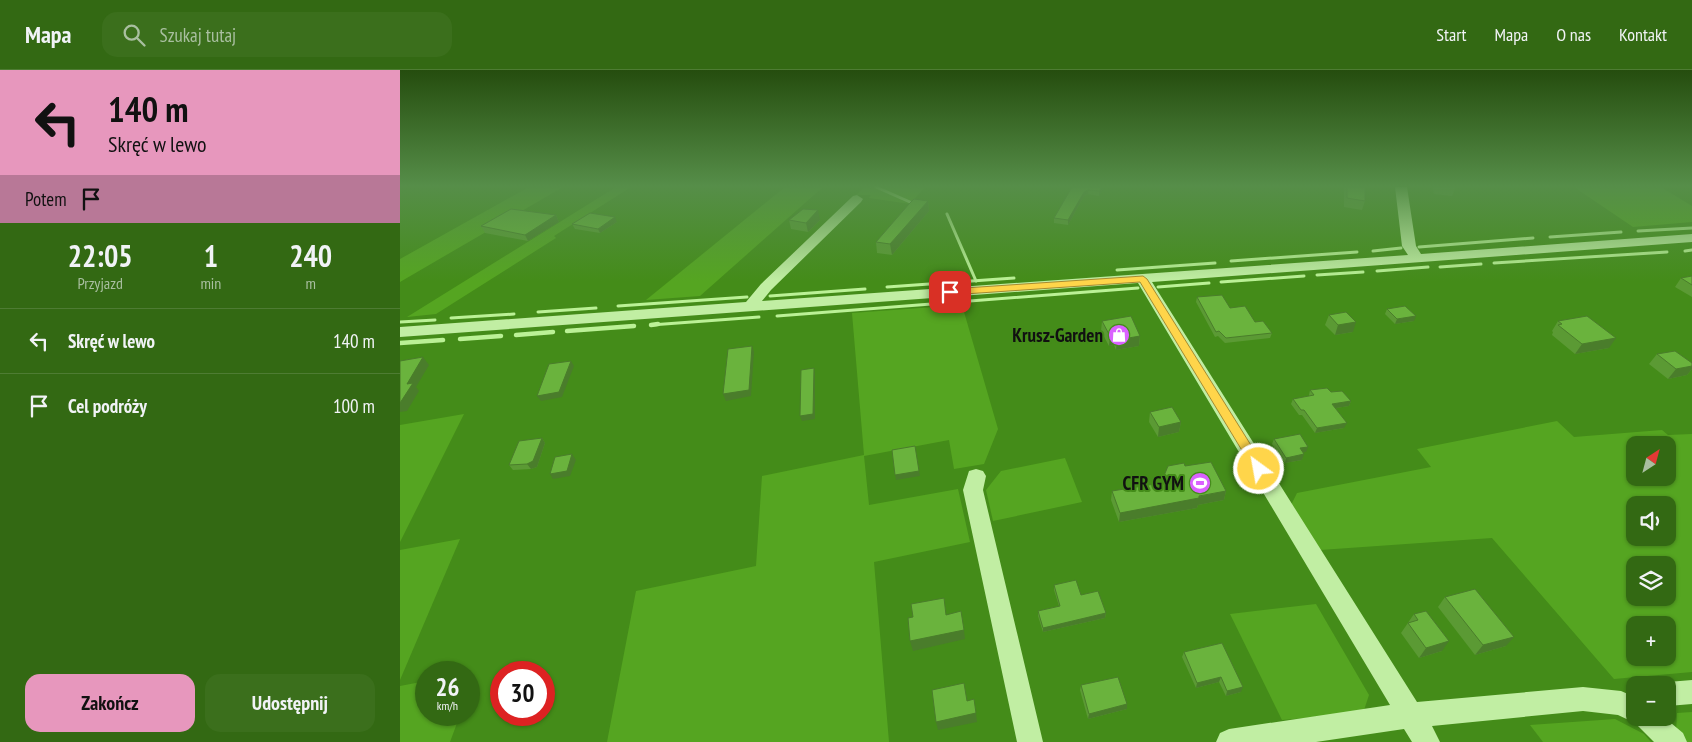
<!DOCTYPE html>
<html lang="pl">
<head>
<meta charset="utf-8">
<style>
  :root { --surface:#336913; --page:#3b6f1c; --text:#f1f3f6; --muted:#a9bfa0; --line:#4e7c33; --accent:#e797bd }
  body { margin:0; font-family:"PT Sans Narrow",sans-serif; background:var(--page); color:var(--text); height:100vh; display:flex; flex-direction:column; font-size:19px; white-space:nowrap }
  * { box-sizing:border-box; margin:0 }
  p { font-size:16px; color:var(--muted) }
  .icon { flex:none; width:28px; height:28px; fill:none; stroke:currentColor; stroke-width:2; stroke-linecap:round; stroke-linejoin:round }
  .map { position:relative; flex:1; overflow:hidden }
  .details { display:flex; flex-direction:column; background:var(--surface); width:400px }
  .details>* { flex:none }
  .banner { background:#e797bd; color:#111; overflow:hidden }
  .needle { width:32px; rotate:36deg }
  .tools { position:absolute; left:1226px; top:366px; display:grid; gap:10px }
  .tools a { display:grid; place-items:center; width:50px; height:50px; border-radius:10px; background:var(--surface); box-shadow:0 1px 4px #0004; font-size:25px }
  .speed { position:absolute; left:15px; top:591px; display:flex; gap:10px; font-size:25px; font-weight:700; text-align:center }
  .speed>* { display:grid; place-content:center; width:65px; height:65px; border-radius:50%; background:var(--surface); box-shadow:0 1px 4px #0004; line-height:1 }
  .speed small { font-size:12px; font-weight:400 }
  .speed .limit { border:8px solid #d22; background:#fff; color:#111 }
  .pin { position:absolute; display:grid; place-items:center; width:42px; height:42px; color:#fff; margin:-21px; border-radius:10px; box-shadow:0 2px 8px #0006 }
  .me { position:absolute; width:55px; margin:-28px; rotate:328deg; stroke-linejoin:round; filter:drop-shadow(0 0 4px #0008) }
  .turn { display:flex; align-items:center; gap:18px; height:105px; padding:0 25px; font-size:22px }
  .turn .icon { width:65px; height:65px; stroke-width:2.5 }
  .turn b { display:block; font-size:35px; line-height:42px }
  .then { display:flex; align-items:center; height:48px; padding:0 25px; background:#0003; gap:10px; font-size:19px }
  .eta { display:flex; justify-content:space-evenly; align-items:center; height:85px; text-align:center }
  .eta b { font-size:30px; font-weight:600; line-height:35px }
  .primary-button { display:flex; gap:10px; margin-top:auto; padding:10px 25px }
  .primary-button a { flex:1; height:58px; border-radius:15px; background:var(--accent); color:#111; font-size:20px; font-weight:600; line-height:58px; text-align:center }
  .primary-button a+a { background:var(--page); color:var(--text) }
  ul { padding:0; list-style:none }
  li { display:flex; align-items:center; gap:15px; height:65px; padding:0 25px; border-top:1px solid var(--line) }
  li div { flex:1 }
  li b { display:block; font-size:19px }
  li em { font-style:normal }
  header { display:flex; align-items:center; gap:30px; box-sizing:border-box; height:70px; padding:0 25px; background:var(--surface); border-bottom:1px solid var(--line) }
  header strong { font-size:24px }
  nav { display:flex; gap:28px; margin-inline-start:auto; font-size:18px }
  .search { width:350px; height:45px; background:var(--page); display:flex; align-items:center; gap:12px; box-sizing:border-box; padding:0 18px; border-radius:15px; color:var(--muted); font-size:19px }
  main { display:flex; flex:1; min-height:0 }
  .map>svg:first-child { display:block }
</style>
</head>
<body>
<header>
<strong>Mapa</strong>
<div class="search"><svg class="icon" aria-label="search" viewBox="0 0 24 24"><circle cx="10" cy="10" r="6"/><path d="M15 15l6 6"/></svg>Szukaj tutaj</div>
<nav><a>Start</a><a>Mapa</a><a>O nas</a><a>Kontakt</a></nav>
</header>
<main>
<section class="details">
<div class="banner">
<div class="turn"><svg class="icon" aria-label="left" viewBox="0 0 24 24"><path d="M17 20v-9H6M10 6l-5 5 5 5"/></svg><div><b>140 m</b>Skręć w lewo</div></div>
<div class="then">Potem<svg class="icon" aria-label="arrive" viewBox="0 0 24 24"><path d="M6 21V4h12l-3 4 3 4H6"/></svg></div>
</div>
<div class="eta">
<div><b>22:05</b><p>Przyjazd</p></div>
<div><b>1</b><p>min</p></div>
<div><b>240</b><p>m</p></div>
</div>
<ul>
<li><svg class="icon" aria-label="left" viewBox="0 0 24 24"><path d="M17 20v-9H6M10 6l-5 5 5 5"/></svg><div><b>Skręć w lewo</b></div><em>140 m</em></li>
<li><svg class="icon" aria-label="arrive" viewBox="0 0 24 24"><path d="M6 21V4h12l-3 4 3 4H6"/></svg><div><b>Cel podróży</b></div><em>100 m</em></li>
</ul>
<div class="primary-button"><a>Zakończ</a><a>Udostępnij</a></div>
</section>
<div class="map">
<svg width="1292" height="672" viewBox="0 0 1292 672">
  <rect width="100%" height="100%" fill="#448c19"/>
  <g fill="#55a521" fill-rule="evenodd">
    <path d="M 129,117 L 163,117 L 0,212 L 0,189 Z"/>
    <path d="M 216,117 L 231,117 L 154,166 L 156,168 L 36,244 L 7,247 Z"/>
    <path d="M 385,117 L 423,117 L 300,226 L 246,230 Z"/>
    <path d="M 464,117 L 525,117 L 510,134 L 469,128 L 471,125 L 456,125 Z"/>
    <path d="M 1174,117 L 1261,117 L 1292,136 L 1292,152 L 1233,157 Z"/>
    <path d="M 562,235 L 598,359 L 584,394 L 554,399 L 549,370 L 464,386 L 469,435 L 558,419 L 570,472 L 474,492 L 489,672 L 207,672 L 236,521 L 356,496 L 362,406 L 464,385 L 452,243 Z"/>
    <path d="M 64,344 L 0,472 L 0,355 Z"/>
    <path d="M 1157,351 L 1174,367 L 1262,360 L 1268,365 L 1292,364 L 1292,602 L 1214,609 L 1092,468 L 920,480 L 891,435 L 897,423 L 1031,397 L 1017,379 ZM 1235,375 L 1268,375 L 1268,408 L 1235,408 ZM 1235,435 L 1268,435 L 1268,468 L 1235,468 ZM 1235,495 L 1268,495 L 1268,528 L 1235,528 ZM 1235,555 L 1268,555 L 1268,588 L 1235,588 Z"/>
    <path d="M 665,388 L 682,432 L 593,451 L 586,420 L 601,401 Z"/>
    <path d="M 60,469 L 0,610 L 0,480 Z"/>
    <path d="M 916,534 L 969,625 L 963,643 L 882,650 L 830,544 Z"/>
    <path d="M 26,611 L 26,645 L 60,645 L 50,672 L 0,672 L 0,616 Z"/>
    <path d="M 1292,642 L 1292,672 L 1284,672 L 1276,663 L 1277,643 Z"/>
    <path d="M 1215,649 L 1244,664 L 1251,672 L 1143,672 L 1130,655 Z"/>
  </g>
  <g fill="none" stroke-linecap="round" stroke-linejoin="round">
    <g stroke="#bbf196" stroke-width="3">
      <path d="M 476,117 L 510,132"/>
      <path d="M 547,144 L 576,211"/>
      <path d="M 1238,161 L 1292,158"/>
      <path d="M 1150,167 L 1221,162"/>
      <path d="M 1019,177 L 1133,168"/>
      <path d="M 973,181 L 1001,178"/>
      <path d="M 1285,181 L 1292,180"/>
      <path d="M 831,191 L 957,182"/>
      <path d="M 1094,193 L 1267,182"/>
      <path d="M 1040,197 L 1081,194"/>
      <path d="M 717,200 L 815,193"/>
      <path d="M 977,201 L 1028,197"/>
      <path d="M 917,205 L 963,202"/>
      <path d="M 821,212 L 904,206"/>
      <path d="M 487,217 L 614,208"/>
      <path d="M 758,217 L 809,213"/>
      <path d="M 370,226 L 465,219"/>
      <path d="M 218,236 L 347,227"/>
      <path d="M 138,242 L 196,238"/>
      <path d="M 377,246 L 738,218"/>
      <path d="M 51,248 L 114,244"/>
      <path d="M 0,252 L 35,250"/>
      <path d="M 251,255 L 359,247"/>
    </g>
    <g stroke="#bbf196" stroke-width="4.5">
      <path d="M 251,255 L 258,254"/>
      <path d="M 167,261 L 234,256"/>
      <path d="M 116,265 L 153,262"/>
      <path d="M 60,269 L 101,266"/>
      <path d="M 0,273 L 43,270"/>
    </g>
    <g fill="#c1eea3" fill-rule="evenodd">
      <path d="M 995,117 L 1007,117 L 1016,176 L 1021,184 L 1292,164 L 1292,172 L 752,212 L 1017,632 L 1183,617 L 1221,621 L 1235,627 L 1235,648 L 1265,648 L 1283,663 L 1287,672 L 1254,672 L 1235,653 L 1218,645 L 1183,641 L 1032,656 L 1040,672 L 1012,672 L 1004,659 L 916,672 L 816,672 L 820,663 L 829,659 L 990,635 L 738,213 L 0,267 L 0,257 L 346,232 L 361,214 L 453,126 L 457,125 L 463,129 L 461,132 L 371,220 L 362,231 L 1008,185 L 1002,176 Z"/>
      <path d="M 576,399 L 583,401 L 586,406 L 583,420 L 643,672 L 617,672 L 563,420 L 569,401 Z"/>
      <path d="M 1292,610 L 1292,634 L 1268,636 L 1268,615 L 1260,615 L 1268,612 Z"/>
    </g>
  </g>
  <g fill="#5b9a34">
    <path d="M 672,117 L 704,117 L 699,126 L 688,124 L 684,126 L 668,155 L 654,153 L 654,148 Z"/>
    <path d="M 944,117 L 965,117 L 965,131 L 962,140 L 944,137 Z"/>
    <path d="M 1033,117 L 1056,117 L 1052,126 L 1034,124 Z"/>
    <path d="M 528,131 L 529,141 L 492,185 L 477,183 L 476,172 Z"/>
    <path d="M 156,145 L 159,152 L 128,171 L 85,163 L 81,156 Z"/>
    <path d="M 389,150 L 420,150 L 408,162 L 391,159 Z"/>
    <path d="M 217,152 L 200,163 L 175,159 L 172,154 Z"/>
    <path d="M 1292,206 L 1292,227 L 1275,217 L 1281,208 Z"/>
    <path d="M 797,227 L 830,238 L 872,263 L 870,268 L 825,273 L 818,266 L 815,267 L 796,232 Z"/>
    <path d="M 987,239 L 1014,251 L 995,254 L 985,244 Z"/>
    <path d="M 929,245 L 953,262 L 935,265 L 925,255 Z"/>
    <path d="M 702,251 L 740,266 L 739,276 L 716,280 L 714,275 L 709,276 L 701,261 Z"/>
    <path d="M 1158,251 L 1209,278 L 1175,284 L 1152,265 L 1153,262 L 1152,261 Z"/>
    <path d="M 1257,284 L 1292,293 L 1292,299 L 1287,305 L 1268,309 L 1249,294 Z"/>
    <path d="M 910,320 L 931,322 L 951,331 L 949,336 L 936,338 L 944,358 L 915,363 L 902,345 L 899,345 L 891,334 L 893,329 L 909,326 L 909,325 Z"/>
    <path d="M 750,342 L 781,352 L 779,362 L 758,367 L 749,352 Z"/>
    <path d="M 142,368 L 145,373 L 137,397 L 131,399 L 113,400 L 109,395 Z"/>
    <path d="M 874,369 L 906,382 L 903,382 L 902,390 L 885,393 L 872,374 Z"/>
    <path d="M 785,396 L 826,421 L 824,430 L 798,435 L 797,438 L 719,452 L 711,430 L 712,421 L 761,413 Z"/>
    <path d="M 654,515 L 681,525 L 706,543 L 705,548 L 643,562 L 638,546 L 638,541 L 659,536 L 654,520 Z"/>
    <path d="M 1045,527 L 1106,576 L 1075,585 L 1038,537 Z"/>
    <path d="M 1014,544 L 1042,581 L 1019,588 L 1001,563 Z"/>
    <path d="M 822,573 L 841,622 L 826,626 L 819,612 L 796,618 L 782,587 L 784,582 Z"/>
    <path d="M 681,615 L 727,634 L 727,639 L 688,649 L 680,620 Z"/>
  </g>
  <g fill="#4a7d2b">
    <path d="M 702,117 L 704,117 L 699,126 L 699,121 Z"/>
    <path d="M 688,120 L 688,124 L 684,126 L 668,155 L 668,150 L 684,122 Z"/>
    <path d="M 528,131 L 529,141 L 492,185 L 490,174 Z"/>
    <path d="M 418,140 L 420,150 L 408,162 L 406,153 Z"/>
    <path d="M 156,145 L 159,152 L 128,171 L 125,165 Z"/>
    <path d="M 215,147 L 217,152 L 200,163 L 198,159 Z"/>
    <path d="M 1016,246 L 1014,251 L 995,254 L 997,249 Z"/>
    <path d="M 956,252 L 953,262 L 935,265 L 938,255 Z"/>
    <path d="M 715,265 L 714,275 L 709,276 L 710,266 Z"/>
    <path d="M 740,266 L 739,276 L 716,280 L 717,270 Z"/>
    <path d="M 1216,268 L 1209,278 L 1175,284 L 1182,274 Z"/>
    <path d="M 352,276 L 354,282 L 351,326 L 326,331 L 323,324 Z"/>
    <path d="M 23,287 L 29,295 L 16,317 L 19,321 L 7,341 L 0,342 L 0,333 L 7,314 Z"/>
    <path d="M 171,291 L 174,296 L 162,327 L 141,331 L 137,326 Z"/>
    <path d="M 1292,296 L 1292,299 L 1287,305 L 1268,309 L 1276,299 Z"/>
    <path d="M 414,298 L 415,303 L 415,349 L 402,351 L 400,346 Z"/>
    <path d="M 951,331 L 949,336 L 930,339 L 932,334 Z"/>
    <path d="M 781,352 L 779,362 L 758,367 L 759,357 Z"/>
    <path d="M 947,353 L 944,358 L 915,363 L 917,358 Z"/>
    <path d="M 142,368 L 145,373 L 137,397 L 131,399 L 127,394 Z"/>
    <path d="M 515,376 L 520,406 L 496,410 L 495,405 Z"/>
    <path d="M 908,377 L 906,382 L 898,383 L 900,378 Z"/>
    <path d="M 172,384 L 176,390 L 170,406 L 153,409 L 150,404 Z"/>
    <path d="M 904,384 L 902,390 L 885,393 L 886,388 Z"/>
    <path d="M 826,421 L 824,430 L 798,435 L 797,438 L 719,452 L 720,443 Z"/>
    <path d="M 706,543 L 705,548 L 643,562 L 643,558 Z"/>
    <path d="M 564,560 L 565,569 L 513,581 L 510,571 Z"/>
    <path d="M 1114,567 L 1106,576 L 1075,585 L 1083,575 Z"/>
    <path d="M 1049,571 L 1042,581 L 1019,588 L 1026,578 Z"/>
    <path d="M 821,607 L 819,612 L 796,618 L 797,613 Z"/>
    <path d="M 843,617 L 841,622 L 826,626 L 827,621 Z"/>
    <path d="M 727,634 L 727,639 L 688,649 L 689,644 Z"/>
    <path d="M 576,643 L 577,652 L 538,660 L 536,652 Z"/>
  </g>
  <g fill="#6ab33d" stroke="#4a7d2b">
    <path d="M 672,117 L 702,117 L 699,121 L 688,120 L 684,122 L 668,150 L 654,148 Z"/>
    <path d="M 947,117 L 965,117 L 965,131 L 947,128 Z"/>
    <path d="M 514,129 L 528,131 L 490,174 L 476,172 L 509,134 Z"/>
    <path d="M 111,139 L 156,145 L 125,165 L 81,156 Z"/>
    <path d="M 403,139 L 418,140 L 406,153 L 389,150 Z"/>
    <path d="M 190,143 L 215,147 L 198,159 L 172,154 Z"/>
    <path d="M 1292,206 L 1292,215 L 1281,208 Z"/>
    <path d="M 822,225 L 830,238 L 845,236 L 855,252 L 863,251 L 872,263 L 826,268 L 819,261 L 816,262 L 797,227 Z"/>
    <path d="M 1005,236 L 1016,246 L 997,249 L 987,239 Z"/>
    <path d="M 946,242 L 956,252 L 938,255 L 929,245 Z"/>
    <path d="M 731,246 L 740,266 L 717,270 L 715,265 L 710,266 L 702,251 Z"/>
    <path d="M 1187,246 L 1216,268 L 1182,274 L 1158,255 L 1162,254 L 1158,251 Z"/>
    <path d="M 352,276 L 349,320 L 323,324 L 328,279 Z"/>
    <path d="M 1275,281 L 1292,293 L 1292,296 L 1276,299 L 1257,284 Z"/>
    <path d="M 23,287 L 7,314 L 13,313 L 0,333 L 0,291 Z"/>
    <path d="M 171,291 L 159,322 L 137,326 L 149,294 Z"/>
    <path d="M 414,298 L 413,344 L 400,346 L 401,300 Z"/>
    <path d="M 927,318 L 931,322 L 942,321 L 951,331 L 932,334 L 947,353 L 917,358 L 904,340 L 901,340 L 893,329 L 914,325 L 910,320 Z"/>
    <path d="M 772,337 L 781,352 L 759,357 L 750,342 Z"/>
    <path d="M 900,364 L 908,377 L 900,378 L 904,384 L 886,388 L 874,369 Z"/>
    <path d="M 142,368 L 133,391 L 127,394 L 109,395 L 119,371 Z"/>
    <path d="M 515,376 L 519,401 L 495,405 L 492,380 Z"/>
    <path d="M 172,384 L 167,401 L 150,404 L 155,387 Z"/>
    <path d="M 811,392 L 826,421 L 799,426 L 799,428 L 720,443 L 712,421 L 761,413 L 768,396 L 784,393 L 785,396 Z"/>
    <path d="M 676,510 L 681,525 L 698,521 L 706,543 L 643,558 L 638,541 L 660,536 L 654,515 Z"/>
    <path d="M 1075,519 L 1114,567 L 1083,575 L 1045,527 Z"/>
    <path d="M 544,528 L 546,545 L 561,541 L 564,560 L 510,571 L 508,548 L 513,547 L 511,534 Z"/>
    <path d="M 1026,541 L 1049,571 L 1026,578 L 1008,553 L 1018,550 L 1014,544 Z"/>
    <path d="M 822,573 L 843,617 L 827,621 L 821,607 L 797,613 L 784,582 Z"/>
    <path d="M 718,607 L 727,634 L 689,644 L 681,615 Z"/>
    <path d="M 564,613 L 567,631 L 574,629 L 576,643 L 536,652 L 532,620 Z"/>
  </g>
  <linearGradient id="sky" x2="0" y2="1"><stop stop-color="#254d0e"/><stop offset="0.55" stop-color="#568e49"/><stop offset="1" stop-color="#568e49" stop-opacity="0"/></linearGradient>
  <rect width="1292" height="211" fill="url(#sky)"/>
  <path fill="#ffd54a" stroke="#a68a30" d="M 743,206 L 747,209 L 864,396 L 866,399 L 864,402 L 855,402 L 740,212 L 550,225 L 545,222 L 550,219 Z"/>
  <defs>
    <g id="shop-disc" transform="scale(1.125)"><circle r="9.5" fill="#da61ff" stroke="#448c19"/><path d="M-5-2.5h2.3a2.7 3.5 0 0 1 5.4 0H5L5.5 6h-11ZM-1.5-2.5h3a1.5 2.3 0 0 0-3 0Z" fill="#fff"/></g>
    <g id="stadium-disc" transform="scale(1.125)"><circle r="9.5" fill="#da61ff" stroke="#448c19"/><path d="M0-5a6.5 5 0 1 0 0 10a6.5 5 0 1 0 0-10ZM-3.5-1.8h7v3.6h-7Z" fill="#fff"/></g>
  </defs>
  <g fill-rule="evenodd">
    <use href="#shop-disc" x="719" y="265"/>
    <use href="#stadium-disc" x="800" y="413"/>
  </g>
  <g text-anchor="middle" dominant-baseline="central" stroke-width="4" stroke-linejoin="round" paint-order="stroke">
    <g font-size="19" font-weight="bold" fill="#111" stroke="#448c19" text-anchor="end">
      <text x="703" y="265">Krusz-Garden</text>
      <text x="784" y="413">CFR GYM</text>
    </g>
  </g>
</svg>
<div class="tools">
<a><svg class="needle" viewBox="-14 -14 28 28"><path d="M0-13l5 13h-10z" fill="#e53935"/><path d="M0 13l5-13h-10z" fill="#a9bfa0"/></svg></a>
<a><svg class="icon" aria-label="sound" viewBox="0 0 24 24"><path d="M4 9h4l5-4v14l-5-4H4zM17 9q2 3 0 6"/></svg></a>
<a><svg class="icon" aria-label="layers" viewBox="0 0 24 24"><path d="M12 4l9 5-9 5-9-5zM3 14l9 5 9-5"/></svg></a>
<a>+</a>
<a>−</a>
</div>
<div class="speed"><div>26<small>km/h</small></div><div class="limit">30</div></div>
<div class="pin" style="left:550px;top:222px;background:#d93025"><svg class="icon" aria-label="arrive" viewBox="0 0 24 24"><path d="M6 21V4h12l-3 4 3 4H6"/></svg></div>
<svg class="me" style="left:859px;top:399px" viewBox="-20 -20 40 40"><circle r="17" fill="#ffd54a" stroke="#fff" stroke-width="3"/><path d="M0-11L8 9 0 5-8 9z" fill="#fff"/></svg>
</div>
</main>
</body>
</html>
